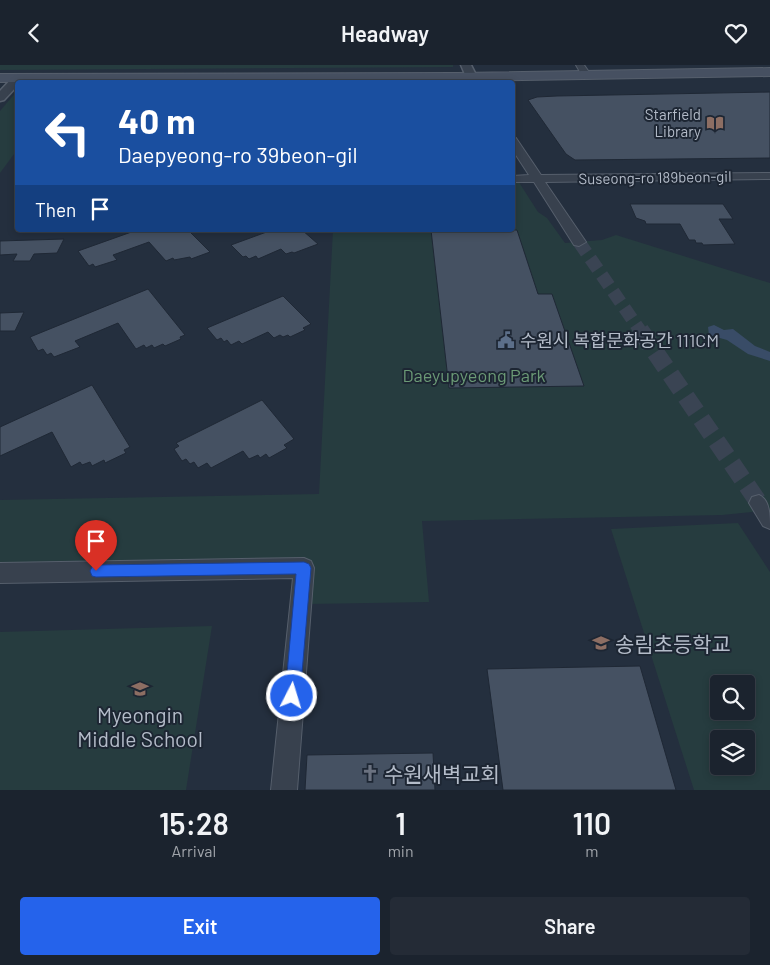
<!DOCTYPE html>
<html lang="en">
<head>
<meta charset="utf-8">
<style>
  :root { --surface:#1b232e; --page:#242b36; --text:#f1f3f6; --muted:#a0a4aa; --line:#39404a; --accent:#2563eb }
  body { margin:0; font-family:Barlow,"Noto Sans KR",sans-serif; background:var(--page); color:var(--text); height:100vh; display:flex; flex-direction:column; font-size:19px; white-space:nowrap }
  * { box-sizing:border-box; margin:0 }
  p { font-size:16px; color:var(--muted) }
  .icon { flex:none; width:28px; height:28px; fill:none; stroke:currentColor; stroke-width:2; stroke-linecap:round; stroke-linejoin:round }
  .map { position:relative; height:725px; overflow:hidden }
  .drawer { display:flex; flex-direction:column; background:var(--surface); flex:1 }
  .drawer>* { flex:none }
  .guide { position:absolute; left:15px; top:15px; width:500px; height:152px; border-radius:5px; box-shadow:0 2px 8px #0003,0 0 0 1px var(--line); background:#1a4fa0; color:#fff; overflow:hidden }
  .controls { position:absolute; left:710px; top:610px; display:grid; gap:10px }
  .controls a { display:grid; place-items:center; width:45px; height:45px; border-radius:5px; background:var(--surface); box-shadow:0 2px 8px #0003,0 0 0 1px var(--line); font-size:25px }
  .pin { position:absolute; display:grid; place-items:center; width:42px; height:42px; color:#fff; margin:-51px -21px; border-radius:50% 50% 50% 0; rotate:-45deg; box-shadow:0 0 5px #0007 }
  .pin .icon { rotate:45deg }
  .me { position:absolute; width:55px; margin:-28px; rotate:5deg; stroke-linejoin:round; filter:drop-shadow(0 0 4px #0008) }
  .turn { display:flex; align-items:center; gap:18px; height:105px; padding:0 20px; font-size:22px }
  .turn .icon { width:65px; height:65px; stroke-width:2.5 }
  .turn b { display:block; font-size:35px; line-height:42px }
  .then { display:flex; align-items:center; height:48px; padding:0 20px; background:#0003; gap:10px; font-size:19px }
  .eta { display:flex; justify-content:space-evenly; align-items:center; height:85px; text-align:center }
  .eta b { font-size:30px; font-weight:600; line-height:35px }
  .button { display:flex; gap:10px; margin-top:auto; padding:10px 20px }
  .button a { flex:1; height:58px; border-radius:5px; background:var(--accent); color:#fff; font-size:20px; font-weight:600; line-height:58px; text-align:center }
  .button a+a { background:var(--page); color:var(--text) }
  header { display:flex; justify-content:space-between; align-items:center; height:65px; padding:0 20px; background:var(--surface); font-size:22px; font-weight:600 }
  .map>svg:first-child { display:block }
</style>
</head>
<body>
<header><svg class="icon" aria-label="back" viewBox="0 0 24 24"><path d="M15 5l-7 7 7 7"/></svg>Headway<svg class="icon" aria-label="heart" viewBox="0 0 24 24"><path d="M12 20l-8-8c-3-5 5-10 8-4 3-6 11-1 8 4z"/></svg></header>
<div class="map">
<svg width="770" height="725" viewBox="0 0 770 725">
  <rect width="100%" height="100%" fill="#242f3e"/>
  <g fill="#263c3f" fill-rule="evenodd">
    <path d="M 0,0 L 453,0 L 453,2 L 0,5 Z"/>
    <path d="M 17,26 L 17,85 L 0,108 L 0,46 Z"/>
    <path d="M 513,108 L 538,147 L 547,153 L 565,178 L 602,175 L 616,170 L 770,218 L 770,445 L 722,450 L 422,456 L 429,537 L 308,539 L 310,497 L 0,499 L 0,435 L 319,429 L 333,165 L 512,165 Z"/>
    <path d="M 738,458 L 770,507 L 770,725 L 694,725 L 611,464 ZM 719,619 L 746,619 L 746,646 L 719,646 ZM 719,674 L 746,674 L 746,701 L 719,701 Z"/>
    <path d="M 212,561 L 186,725 L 0,725 L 0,567 Z"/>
  </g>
  <path fill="#394c67" d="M 714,260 L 724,265 L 733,264 L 755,281 L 770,287 L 770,296 L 748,289 L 727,275 L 709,270 L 708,262 Z"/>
  <g fill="#455162" stroke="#1f2835">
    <path d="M 770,27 L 770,93 L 575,95 L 566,89 L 528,35 L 537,32 L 557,31 Z"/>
    <path d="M 630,139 L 723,139 L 733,154 L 719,154 L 735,179 L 703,180 L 702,178 L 696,178 L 695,175 L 689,175 L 680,159 L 646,159 L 645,156 L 636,153 Z"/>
    <path d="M 137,165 L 188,165 L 210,187 L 191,194 L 190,192 L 174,195 L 173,193 L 166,196 L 149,177 L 113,190 L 117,195 L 95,202 L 93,199 L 89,201 L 78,186 Z"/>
    <path d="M 272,165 L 302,165 L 318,179 L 294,188 L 292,187 L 286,189 L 281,184 L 258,194 L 256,191 L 249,194 L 246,191 L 243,192 L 231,180 Z"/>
    <path d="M 431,165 L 517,165 L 538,229 L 552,229 L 584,321 L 449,323 Z"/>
    <path d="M 64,174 L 57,188 L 34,189 L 30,196 L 13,196 L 17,189 L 0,190 L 0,176 Z"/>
    <path d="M 148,224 L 185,270 L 180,272 L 181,274 L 165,281 L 163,279 L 154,283 L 152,280 L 146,283 L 144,280 L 136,284 L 118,258 L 75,276 L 80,282 L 54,292 L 51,288 L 47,290 L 43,284 L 38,286 L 30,272 Z"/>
    <path d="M 283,231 L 311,259 L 303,263 L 305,265 L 290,272 L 288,270 L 283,272 L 280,270 L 274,273 L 268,267 L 242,279 L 239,276 L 231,280 L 227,275 L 224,277 L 221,273 L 217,275 L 207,263 Z"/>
    <path d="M 24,247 L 15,266 L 0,266 L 0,248 Z"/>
    <path d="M 92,320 L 130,382 L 124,385 L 126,388 L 105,398 L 104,395 L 92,401 L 90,397 L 82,400 L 80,397 L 71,402 L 52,367 L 0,391 L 0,362 Z"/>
    <path d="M 262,335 L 294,374 L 284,380 L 287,383 L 269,393 L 266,389 L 260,393 L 258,390 L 249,394 L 243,386 L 211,403 L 207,398 L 198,403 L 194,397 L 190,399 L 186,394 L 182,396 L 174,384 L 179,381 L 176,378 Z"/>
    <path d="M 640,601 L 676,725 L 503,725 L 487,604 Z"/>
    <path d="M 433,688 L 435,725 L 305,725 L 307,690 Z"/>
  </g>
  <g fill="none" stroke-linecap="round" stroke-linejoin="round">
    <path stroke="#3a4453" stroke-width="13" stroke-dasharray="13 7" stroke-linecap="butt" d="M 579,177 L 641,267"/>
    <path stroke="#3a4453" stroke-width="18" stroke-dasharray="18 9" stroke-linecap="butt" d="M 640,265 L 759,438"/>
    <g stroke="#565f6c" stroke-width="2">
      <g id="minor">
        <path d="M 576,0 L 584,0 L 591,10 L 589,12 L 583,12 Z"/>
        <path d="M 512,72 L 516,73 L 541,110 L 770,108 L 770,114 L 545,117 L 586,177 L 579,181 L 574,180 L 534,117 L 512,117 L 512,111 L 529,110 L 512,84 Z"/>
        <path d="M 759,430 C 770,435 770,450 770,464 L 763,461 L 749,438 L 752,432 Z"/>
        <path d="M 304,493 L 311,496 L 314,503 L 297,725 L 271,725 L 293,513 L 0,518 L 0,498 Z"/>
      </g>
    </g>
    <g stroke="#565f6c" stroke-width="3">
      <g id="tertiary">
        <path d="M 461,0 L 471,0 L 477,12 L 475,14 L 467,14 Z"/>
        <path d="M 18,10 L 24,13 L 18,18 L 18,20 L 4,35 L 0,36 L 0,26 L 14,11 Z"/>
      </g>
    </g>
    <g stroke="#565f6c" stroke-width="2">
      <path id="secondary" d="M 770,3 L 770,11 L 457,16 L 0,17 L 0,9 L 457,8 Z"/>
    </g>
    <use href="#minor" fill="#38414e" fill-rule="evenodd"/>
    <use href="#tertiary" fill="#38414e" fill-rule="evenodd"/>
    <use href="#secondary" fill="#465061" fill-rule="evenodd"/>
  </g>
  <path fill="#2563eb" stroke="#184099" d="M 304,497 L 309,499 L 311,503 L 300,631 L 298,636 L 292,639 L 287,636 L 285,631 L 296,509 L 96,512 L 92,511 L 90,506 L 92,502 L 96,500 Z"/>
  <defs>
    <g id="library-bare" transform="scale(1.35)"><path d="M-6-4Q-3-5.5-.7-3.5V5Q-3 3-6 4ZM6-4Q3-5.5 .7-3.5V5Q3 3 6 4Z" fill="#8d6e63" stroke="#1d2633" stroke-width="2.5" paint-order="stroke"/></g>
    <g id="civic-bare" transform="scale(1.35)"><path d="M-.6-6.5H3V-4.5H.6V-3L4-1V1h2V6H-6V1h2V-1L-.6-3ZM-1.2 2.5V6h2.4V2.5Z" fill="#5c6f8a" stroke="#1d2633" stroke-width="2.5" paint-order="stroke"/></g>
    <g id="school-bare" transform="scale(1.35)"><path d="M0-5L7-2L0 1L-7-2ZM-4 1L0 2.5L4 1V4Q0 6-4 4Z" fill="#8d6e63" stroke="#1d2633" stroke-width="2.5" paint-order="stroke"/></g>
    <g id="church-bare" transform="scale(1.35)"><path d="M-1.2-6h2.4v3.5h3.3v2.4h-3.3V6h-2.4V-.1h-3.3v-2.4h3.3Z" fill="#6b7280" stroke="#1d2633" stroke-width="2.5" paint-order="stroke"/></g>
  </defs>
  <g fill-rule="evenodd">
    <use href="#library-bare" x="715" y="58"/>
    <use href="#civic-bare" x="506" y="275"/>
    <use href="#school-bare" x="601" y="578"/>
    <use href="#school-bare" x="140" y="624"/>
    <use href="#church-bare" x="370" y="708"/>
  </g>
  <g text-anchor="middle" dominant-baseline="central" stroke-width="4" stroke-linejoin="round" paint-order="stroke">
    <g font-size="15" fill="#b4bcc9" stroke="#1d2633" text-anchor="end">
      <text x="701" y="49">Starfield<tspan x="701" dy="17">Library</tspan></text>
    </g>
    <g font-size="15" fill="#b4bcc9" stroke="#1d2633">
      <text transform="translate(655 112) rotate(-1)">Suseong-ro 189beon-gil</text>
    </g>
    <g font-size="18" fill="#b4bcc9" stroke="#1d2633" text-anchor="start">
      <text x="520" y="275">수원시 복합문화공간 111CM</text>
    </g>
    <g font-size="18" fill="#6b9a76" stroke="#1d2633">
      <text x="474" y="310">Daeyupyeong Park</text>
    </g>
    <g font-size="21" fill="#b4bcc9" stroke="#1d2633" text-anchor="start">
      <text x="615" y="578">송림초등학교</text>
      <text x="140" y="649" text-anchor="middle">Myeongin<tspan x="140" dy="24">Middle School</tspan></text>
      <text x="384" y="708">수원새벽교회</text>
    </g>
  </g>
</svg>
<div class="controls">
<a><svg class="icon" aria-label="search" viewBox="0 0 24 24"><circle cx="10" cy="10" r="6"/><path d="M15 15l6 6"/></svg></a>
<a><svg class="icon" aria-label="layers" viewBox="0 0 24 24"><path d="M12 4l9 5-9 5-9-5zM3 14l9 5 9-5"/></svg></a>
</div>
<div class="pin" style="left:96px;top:506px;background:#d93025"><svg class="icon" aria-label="arrive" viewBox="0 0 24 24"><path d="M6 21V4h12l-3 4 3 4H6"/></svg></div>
<svg class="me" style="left:292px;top:631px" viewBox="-20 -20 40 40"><circle r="17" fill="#2563eb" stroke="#fff" stroke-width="3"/><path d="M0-11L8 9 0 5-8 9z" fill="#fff"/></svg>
<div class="guide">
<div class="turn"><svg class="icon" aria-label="left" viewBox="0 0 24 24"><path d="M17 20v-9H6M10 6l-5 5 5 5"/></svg><div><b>40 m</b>Daepyeong-ro 39beon-gil</div></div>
<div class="then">Then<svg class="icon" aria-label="arrive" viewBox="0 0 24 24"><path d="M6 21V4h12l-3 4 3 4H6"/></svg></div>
</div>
</div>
<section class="drawer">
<div class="eta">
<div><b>15:28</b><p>Arrival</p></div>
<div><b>1</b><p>min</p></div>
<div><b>110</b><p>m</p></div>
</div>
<div class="button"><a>Exit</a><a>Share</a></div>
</section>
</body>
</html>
